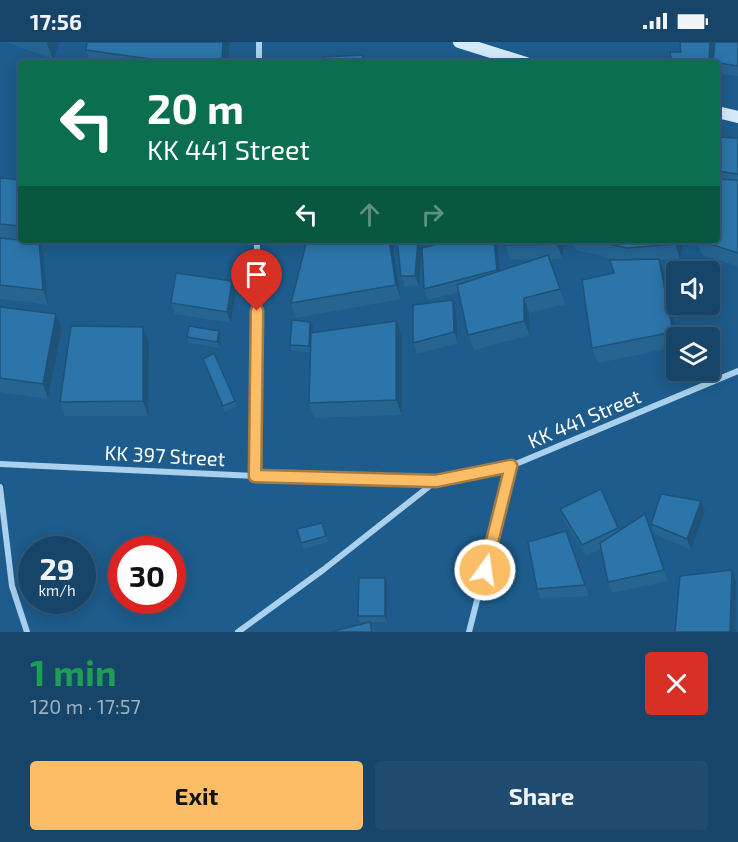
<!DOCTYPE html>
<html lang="en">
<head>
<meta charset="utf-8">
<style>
  :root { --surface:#164569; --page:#1f4c6f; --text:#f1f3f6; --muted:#9eb1c0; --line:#355d7d; --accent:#fcbd67 }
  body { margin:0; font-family:"Exo 2",sans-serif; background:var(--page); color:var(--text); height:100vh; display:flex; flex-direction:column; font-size:22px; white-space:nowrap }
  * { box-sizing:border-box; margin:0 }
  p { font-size:20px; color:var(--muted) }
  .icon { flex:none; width:33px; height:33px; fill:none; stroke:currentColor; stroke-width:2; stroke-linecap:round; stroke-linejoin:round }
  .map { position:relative; height:590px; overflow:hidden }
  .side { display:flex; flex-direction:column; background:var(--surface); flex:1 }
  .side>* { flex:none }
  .guide { position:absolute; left:18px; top:18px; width:702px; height:183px; border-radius:6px; box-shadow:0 3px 15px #0003,0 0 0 2px var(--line); background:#0b6e4f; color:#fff; overflow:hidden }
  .fabs { position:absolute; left:666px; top:219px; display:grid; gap:12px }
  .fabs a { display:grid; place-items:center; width:54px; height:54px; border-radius:6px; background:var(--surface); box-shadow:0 3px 15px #0003,0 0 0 2px var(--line); font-size:30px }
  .speed { position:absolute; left:18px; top:494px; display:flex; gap:12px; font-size:30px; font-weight:700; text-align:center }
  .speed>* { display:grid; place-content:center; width:78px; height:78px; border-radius:50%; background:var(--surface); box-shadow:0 3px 15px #0003,0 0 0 2px var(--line); line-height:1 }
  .speed small { font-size:15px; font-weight:400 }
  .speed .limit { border:9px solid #d22; background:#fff; color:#111 }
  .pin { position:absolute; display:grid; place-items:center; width:51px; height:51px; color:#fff; margin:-62px -26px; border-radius:50% 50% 50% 0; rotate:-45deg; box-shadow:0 0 6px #0007 }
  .pin .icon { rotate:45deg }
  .me { position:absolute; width:66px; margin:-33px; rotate:14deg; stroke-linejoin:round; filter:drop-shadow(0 0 4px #0008) }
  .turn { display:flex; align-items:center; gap:21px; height:126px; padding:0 30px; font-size:27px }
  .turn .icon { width:78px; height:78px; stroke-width:2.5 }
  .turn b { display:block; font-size:42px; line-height:51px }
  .lanes { display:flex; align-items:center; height:57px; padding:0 30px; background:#0003; justify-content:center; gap:30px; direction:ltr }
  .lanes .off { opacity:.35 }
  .round { display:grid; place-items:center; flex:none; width:63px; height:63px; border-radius:6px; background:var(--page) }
  .summary { display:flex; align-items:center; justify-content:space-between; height:102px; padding:0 30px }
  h1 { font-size:36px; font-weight:700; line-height:45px; color:#1e9e55 }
  .primary-button { display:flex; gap:12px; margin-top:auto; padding:12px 30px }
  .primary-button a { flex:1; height:69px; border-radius:6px; background:var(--accent); color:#111; font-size:24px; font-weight:700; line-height:69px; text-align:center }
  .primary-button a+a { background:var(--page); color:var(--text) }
  .status { display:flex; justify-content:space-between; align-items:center; height:42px; padding:0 30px; background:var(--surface); direction:ltr }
  .status svg { height:16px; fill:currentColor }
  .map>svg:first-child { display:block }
</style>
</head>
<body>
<div class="status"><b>17:56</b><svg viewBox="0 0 49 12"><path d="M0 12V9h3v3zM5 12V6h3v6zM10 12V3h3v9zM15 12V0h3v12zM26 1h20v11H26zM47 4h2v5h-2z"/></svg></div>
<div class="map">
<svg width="738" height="590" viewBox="0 0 738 590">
  <rect width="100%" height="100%" fill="#1d5c8c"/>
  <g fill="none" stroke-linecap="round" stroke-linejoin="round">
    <g stroke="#a9d1ed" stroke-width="6">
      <path d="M 259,21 L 259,0"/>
      <path d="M 0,422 L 255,434 L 436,439"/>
      <path d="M 255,434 L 257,198"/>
      <path d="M 0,445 L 12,544 L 27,590"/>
      <path d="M 238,590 L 323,528 L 436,439 L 511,424 L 738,329"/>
      <path d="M 469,590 L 511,424"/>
    </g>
    <g stroke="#d5eaf9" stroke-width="12">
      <path d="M 459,0 L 526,21"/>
      <path d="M 717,70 L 738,75"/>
    </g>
  </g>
  <g fill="#266592">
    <path d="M 6,0 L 60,0 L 53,17 Z"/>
    <path d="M 230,0 L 228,21 L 91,21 L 86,8 Z"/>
    <path d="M 714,0 L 714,11 L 738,0 L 738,34 L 717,31 L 717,21 L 672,21 L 681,10 Z"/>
    <path d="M 738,96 L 738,224 L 702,213 L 697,198 L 717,198 L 717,103 Z"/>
    <path d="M 0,136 L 21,138 L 21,198 L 56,198 L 56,202 L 36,200 L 44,215 L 48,263 L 0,257 Z"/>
    <path d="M 392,198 L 401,257 L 296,276 L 291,261 Z"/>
    <path d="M 423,198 L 419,244 L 405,245 L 401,234 Z"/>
    <path d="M 453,198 L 497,198 L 500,228 L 534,217 L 510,218 L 505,203 L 505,198 L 564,198 L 562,216 L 550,217 L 565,262 L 529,271 L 530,293 L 474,308 L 468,293 L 459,250 L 428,258 L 424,247 Z"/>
    <path d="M 572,198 L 685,198 L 680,217 L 660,218 L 665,232 L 676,296 L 676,305 L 598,321 L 592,306 L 614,231 L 620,218 L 576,208 Z"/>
    <path d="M 236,250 L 231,281 L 175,272 L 171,261 Z"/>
    <path d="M 453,258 L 456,269 L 458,301 L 417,312 L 413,301 Z"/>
    <path d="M 0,265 L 56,272 L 62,287 L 48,357 L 0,350 Z"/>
    <path d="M 143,285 L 149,300 L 148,374 L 65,374 L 60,360 Z"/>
    <path d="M 313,285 L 312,291 L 402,294 L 402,373 L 314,376 L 309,361 L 310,310 L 292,309 L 290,303 Z"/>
    <path d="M 219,289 L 221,294 L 220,306 L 189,301 L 187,295 Z"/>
    <path d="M 203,317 L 235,359 L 237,365 L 225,370 Z"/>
    <path d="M 601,447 L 619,489 L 645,472 L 668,539 L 612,551 L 608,540 L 602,506 L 586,514 L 564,478 L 560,467 Z"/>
    <path d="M 701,459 L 705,469 L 691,508 L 655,492 L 651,482 Z"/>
    <path d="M 322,481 L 328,500 L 303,507 L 301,501 Z"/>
    <path d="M 566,489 L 589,554 L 541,557 L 537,547 Z"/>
    <path d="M 387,542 L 387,580 L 370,580 L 374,590 L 330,590 L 369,580 L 360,580 L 358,574 Z"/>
  </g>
  <g fill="#1f5277">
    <path d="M 48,0 L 60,0 L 53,17 L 47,2 Z"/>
    <path d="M 223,0 L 230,0 L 228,21 L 222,21 Z"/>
    <path d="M 710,0 L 714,0 L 713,21 L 709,21 Z"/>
    <path d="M 363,13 L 366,21 L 362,21 Z"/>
    <path d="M 389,198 L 392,198 L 401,257 L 396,243 Z"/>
    <path d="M 418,198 L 423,198 L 419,244 L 415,234 Z"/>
    <path d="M 494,198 L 497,198 L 497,199 L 501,239 L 497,228 Z"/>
    <path d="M 557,198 L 564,198 L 562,216 L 557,202 Z"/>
    <path d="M 676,198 L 685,198 L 680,217 L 675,202 Z"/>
    <path d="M 39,200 L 44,215 L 48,263 L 43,248 Z"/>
    <path d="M 659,217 L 665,232 L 677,296 L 676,298 L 673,290 Z"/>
    <path d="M 232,239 L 236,250 L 231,281 L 227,270 Z"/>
    <path d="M 524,256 L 529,271 L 530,293 L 524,279 Z"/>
    <path d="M 453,258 L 456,269 L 458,301 L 454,290 Z"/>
    <path d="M 56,272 L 62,287 L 48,357 L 43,342 Z"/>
    <path d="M 396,279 L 402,294 L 402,373 L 396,358 Z"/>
    <path d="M 310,280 L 313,285 L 311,310 L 309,304 Z"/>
    <path d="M 143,285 L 149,300 L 148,374 L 143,359 Z"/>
    <path d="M 219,289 L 221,294 L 220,306 L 217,300 Z"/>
    <path d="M 701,459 L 705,469 L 691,508 L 687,497 Z"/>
    <path d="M 732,528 L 736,539 L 735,590 L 730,590 Z"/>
    <path d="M 385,536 L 387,542 L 387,580 L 385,574 Z"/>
  </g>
  <g fill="#2c75aa" stroke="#1f5277" stroke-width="1.5">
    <path d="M 87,0 L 223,0 L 222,21 L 179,21 L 86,8 Z"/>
    <path d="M 680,0 L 710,0 L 709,21 L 672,21 L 670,10 L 681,10 Z"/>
    <path d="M 715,0 L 738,0 L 738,24 L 713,20 Z"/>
    <path d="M 363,13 L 362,21 L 319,21 L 323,15 Z"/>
    <path d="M 718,95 L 738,96 L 738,132 L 717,129 L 717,103 Z"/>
    <path d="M 0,136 L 21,138 L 21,184 L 0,182 Z"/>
    <path d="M 717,137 L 738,138 L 738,211 L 698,198 L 717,198 Z"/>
    <path d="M 0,196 L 39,200 L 43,248 L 0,243 Z"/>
    <path d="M 307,198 L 389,198 L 396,243 L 291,261 Z"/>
    <path d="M 397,198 L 418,198 L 415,234 L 401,234 Z"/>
    <path d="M 453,198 L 494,198 L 497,228 L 424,247 L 422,206 Z"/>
    <path d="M 505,198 L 557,198 L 557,202 L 505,203 Z"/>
    <path d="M 593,198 L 676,198 L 675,202 L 627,206 Z"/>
    <path d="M 548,213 L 560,247 L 524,256 L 524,279 L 468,293 L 457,243 Z"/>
    <path d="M 659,217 L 673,290 L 592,306 L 582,238 L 614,231 L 610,218 Z"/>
    <path d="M 176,231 L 232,239 L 227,270 L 171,261 Z"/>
    <path d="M 453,258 L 454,290 L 413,301 L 413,263 Z"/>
    <path d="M 0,265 L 56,272 L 43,342 L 0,336 Z"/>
    <path d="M 292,278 L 310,280 L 309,304 L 290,303 Z"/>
    <path d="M 396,279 L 396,358 L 309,361 L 311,291 Z"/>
    <path d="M 71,284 L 143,285 L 143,359 L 60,360 Z"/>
    <path d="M 189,284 L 219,289 L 217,300 L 187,295 Z"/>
    <path d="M 214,311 L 235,359 L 223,364 L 203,317 Z"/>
    <path d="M 601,447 L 618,486 L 582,503 L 560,467 Z"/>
    <path d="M 661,452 L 701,459 L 687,497 L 651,482 Z"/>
    <path d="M 645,472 L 664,528 L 608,540 L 600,501 Z"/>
    <path d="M 322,481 L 326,494 L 301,501 L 297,487 Z"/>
    <path d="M 566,489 L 585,543 L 537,547 L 528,500 Z"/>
    <path d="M 732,528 L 730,590 L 675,590 L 680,534 Z"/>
    <path d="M 359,536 L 385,536 L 385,574 L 358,574 Z"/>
    <path d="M 370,580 L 372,590 L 330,590 Z"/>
  </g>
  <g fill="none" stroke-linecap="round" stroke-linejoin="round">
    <g stroke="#a47b43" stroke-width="15">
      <path id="route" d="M 257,269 L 255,434 L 436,439 L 511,424 L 485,528"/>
    </g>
    <use href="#route" stroke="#fcbd67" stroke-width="10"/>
  </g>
  <g text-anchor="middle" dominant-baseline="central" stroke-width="6" stroke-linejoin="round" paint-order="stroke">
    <g font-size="20" fill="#fff" stroke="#1d5c8c">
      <text transform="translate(584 376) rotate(-23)">KK 441 Street</text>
      <text transform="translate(165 413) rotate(3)">KK 397 Street</text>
    </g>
  </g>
</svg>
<div class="fabs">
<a><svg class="icon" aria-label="sound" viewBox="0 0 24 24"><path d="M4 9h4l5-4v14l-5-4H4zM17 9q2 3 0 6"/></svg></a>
<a><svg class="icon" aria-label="layers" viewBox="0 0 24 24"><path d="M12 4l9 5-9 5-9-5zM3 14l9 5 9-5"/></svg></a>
</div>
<div class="speed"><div>29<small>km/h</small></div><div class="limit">30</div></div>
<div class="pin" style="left:257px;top:269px;background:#d93025"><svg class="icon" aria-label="arrive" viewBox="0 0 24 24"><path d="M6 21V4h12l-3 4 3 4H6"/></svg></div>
<svg class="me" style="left:485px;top:528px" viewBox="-20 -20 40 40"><circle r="17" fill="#fcbd67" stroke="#fff" stroke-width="3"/><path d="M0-11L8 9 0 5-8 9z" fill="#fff"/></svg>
<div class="guide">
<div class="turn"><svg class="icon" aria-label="left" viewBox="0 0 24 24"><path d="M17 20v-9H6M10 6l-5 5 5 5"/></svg><div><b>20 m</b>KK 441 Street</div></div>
<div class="lanes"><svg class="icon" aria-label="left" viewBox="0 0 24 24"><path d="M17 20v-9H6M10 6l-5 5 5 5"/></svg><svg class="icon off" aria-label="ahead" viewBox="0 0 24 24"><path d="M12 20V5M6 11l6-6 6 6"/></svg><svg class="icon off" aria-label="right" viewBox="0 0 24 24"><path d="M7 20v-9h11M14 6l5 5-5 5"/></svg></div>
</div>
</div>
<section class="side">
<div class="summary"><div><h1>1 min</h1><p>120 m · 17:57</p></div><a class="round" style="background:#d93025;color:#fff"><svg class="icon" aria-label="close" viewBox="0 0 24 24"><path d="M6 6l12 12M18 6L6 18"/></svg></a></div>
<div class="primary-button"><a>Exit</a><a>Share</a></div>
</section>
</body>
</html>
